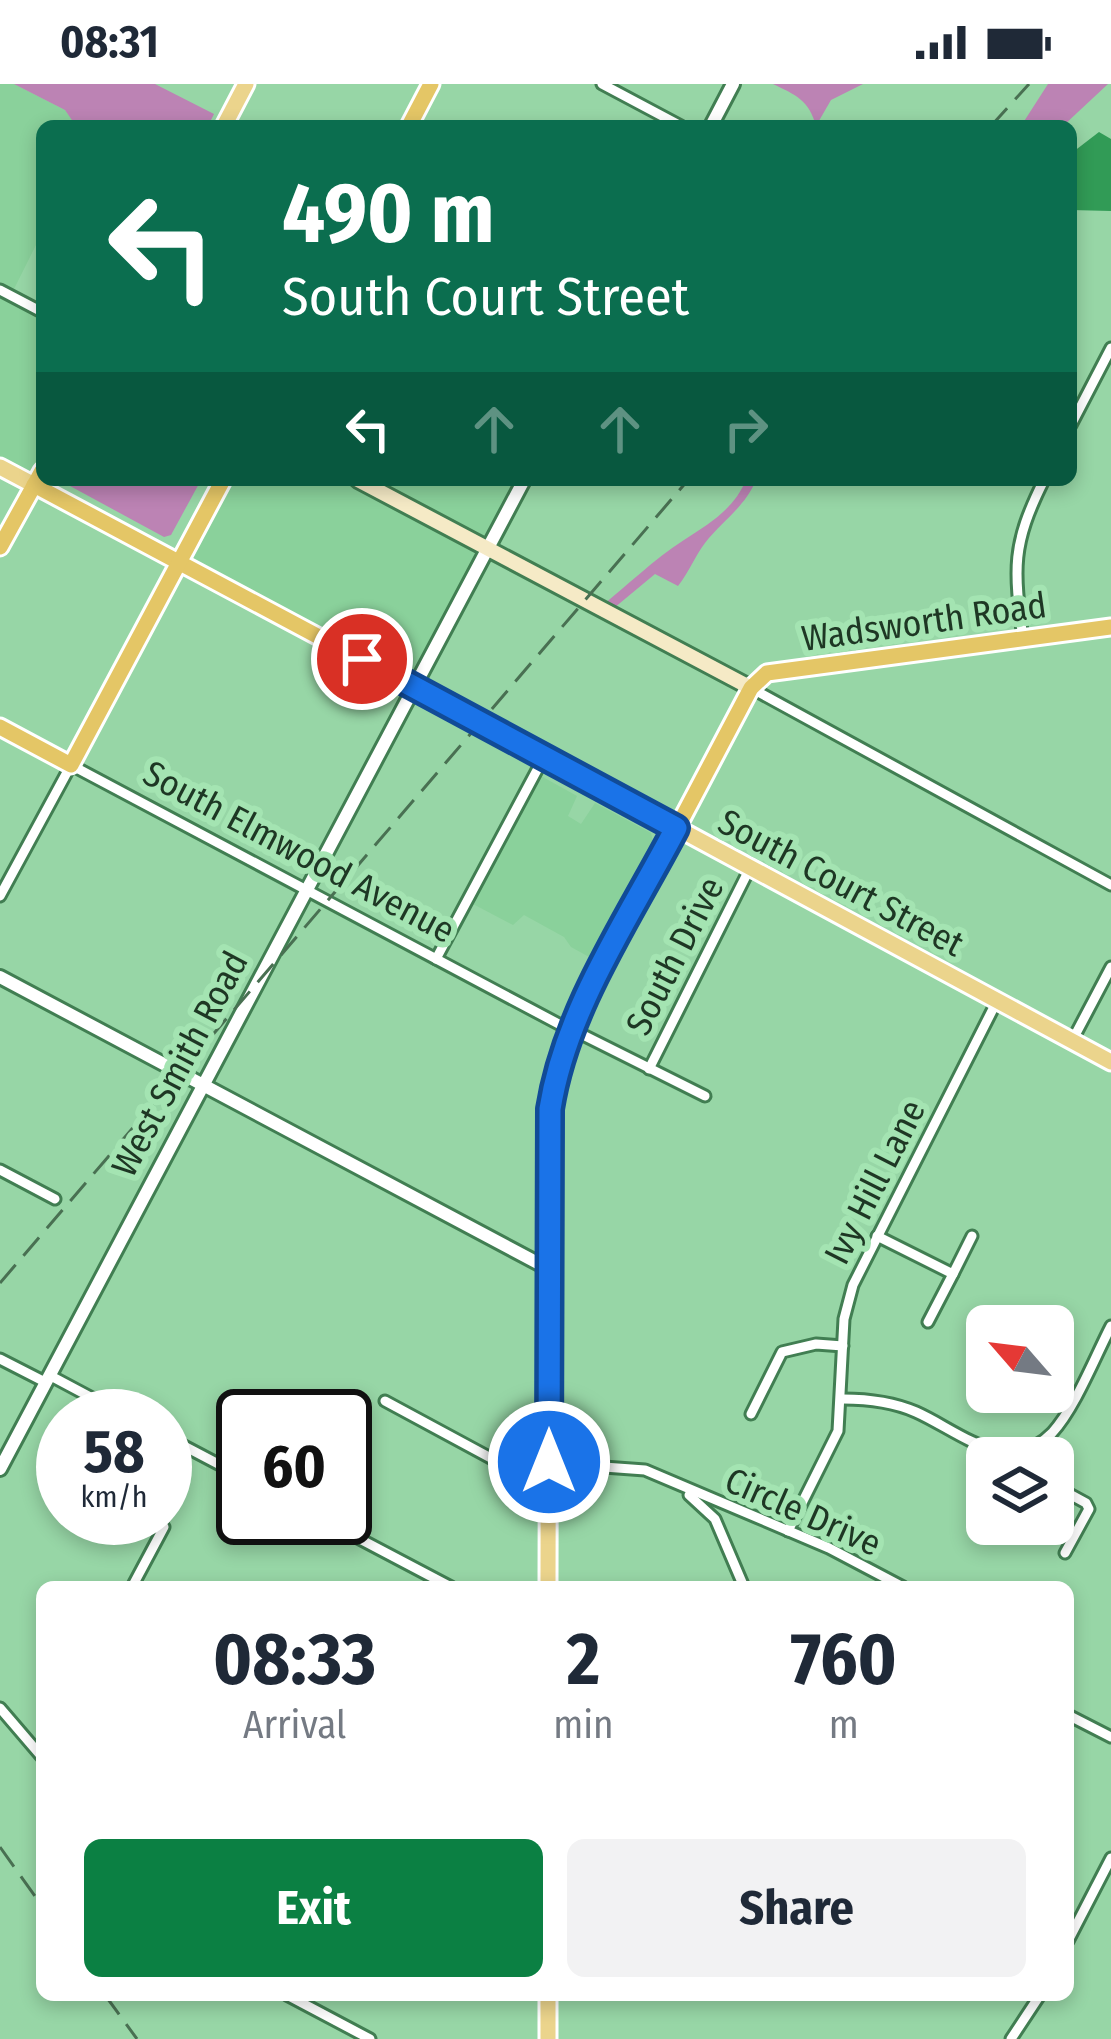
<!DOCTYPE html>
<html lang="en">
<head>
<meta charset="utf-8">
<style>
  :root { --surface:#fff; --page:#f2f2f3; --text:#1f2937; --muted:#747a83; --accent:#0b8043 }
  body { margin:0; font-family:"Fira Sans Condensed",sans-serif; background:var(--page); color:var(--text); height:100vh; display:flex; flex-direction:column; font-size:45px; white-space:nowrap }
  * { box-sizing:border-box; margin:0 }
  p { font-size:39px; color:var(--muted) }
  .icon { flex:none; width:66px; height:66px; fill:none; stroke:currentColor; stroke-width:2; stroke-linecap:round; stroke-linejoin:round }
  .map { position:relative; flex:1; overflow:hidden }
  .sheet { position:absolute; left:36px; top:1497px; width:1038px; height:420px; display:flex; flex-direction:column; background:var(--surface); border-radius:18px; box-shadow:0 6px 18px #0003 }
  .sheet>* { flex:none }
  .hud { position:absolute; left:36px; top:36px; width:1041px; height:366px; border-radius:18px; box-shadow:0 6px 18px #0003; background:#0b6e4f; color:#fff; overflow:hidden }
  .needle { width:78px; rotate:298deg }
  .fabs { position:absolute; left:966px; top:1221px; display:grid; gap:24px }
  .fabs a { display:grid; place-items:center; width:108px; height:108px; border-radius:18px; background:var(--surface); box-shadow:0 6px 18px #0003; font-size:60px }
  .speed { position:absolute; left:36px; top:1305px; display:flex; gap:24px; font-size:60px; font-weight:700; text-align:center }
  .speed>* { display:grid; place-content:center; width:156px; height:156px; border-radius:50%; background:var(--surface); box-shadow:0 6px 18px #0003; line-height:1 }
  .speed small { font-size:30px; font-weight:400 }
  .speed .limit { border:6px solid #111; border-radius:18px; background:#fff; color:#111 }
  .pin { position:absolute; display:grid; place-items:center; width:102px; height:102px; color:#fff; margin:-51px; border:6px solid #fff; border-radius:50%; box-shadow:0 3px 12px #0007 }
  .me { position:absolute; width:132px; margin:-66px; rotate:0deg; stroke-linejoin:round; filter:drop-shadow(0 0 9px #0008) }
  .turn { display:flex; align-items:center; gap:42px; height:252px; padding:0 48px; font-size:54px }
  .turn .icon { width:156px; height:156px; stroke-width:2.5 }
  .turn b { display:block; font-size:84px; line-height:102px }
  .lanes { display:flex; align-items:center; height:114px; padding:0 48px; background:#0003; justify-content:center; gap:60px; direction:ltr }
  .lanes .off { opacity:.35 }
  .eta { display:flex; justify-content:space-evenly; align-items:center; height:204px; text-align:center }
  .eta b { font-size:72px; font-weight:700; line-height:84px }
  .action { display:flex; gap:24px; margin-top:auto; padding:24px 48px }
  .action a { flex:1; height:138px; border-radius:18px; background:var(--accent); color:#fff; font-size:48px; font-weight:700; line-height:138px; text-align:center }
  .action a+a { background:var(--page); color:var(--text) }
  .status { display:flex; justify-content:space-between; align-items:center; height:84px; padding:0 60px; background:var(--surface); direction:ltr }
  .status svg { height:33px; fill:currentColor }
  .map>svg:first-child { display:block }
</style>
</head>
<body>
<div class="status"><b>08:31</b><svg viewBox="0 0 49 12"><path d="M0 12V9h3v3zM5 12V6h3v6zM10 12V3h3v9zM15 12V0h3v12zM26 1h20v11H26zM47 4h2v5h-2z"/></svg></div>
<div class="map">
<svg width="1111" height="1955" viewBox="0 0 1111 1955">
  <rect width="100%" height="100%" fill="#97d6a6"/>
  <g fill="#8ad19b">
    <path d="M 0,0 L 14,0 L 65,26 L 77,42 L 42,42 L 42,149 L 11,211 L 42,228 L 42,387 L 34,401 L 0,383 Z"/>
    <path d="M 223,396 L 358,396 L 379,407 L 386,396 L 524,396 L 414,603 L 179,478 Z"/>
    <path d="M 541,692 L 577,712 L 568,732 L 581,740 L 595,719 L 651,749 L 654,762 L 591,874 L 571,863 L 564,853 L 524,831 L 513,841 L 473,820 Z"/>
  </g>
  <g fill="#bc83b4">
    <path d="M 14,0 L 155,0 L 214,30 L 208,42 L 76,42 L 65,26 Z"/>
    <path d="M 773,0 L 863,0 L 831,16 L 816,42 C 809,16 796,11 773,0 Z"/>
    <path d="M 1048,0 L 1108,0 L 1063,42 L 1021,42 Z"/>
    <path d="M 59,396 L 201,396 L 171,451 L 164,453 Z"/>
    <path d="M 746,396 L 756,396 C 745,423 723,436 705,459 C 695,472 689,488 678,502 L 655,490 L 608,529 L 599,524 C 627,502 654,475 684,456 C 709,440 734,425 746,396 Z"/>
  </g>
  <path fill="#319b56" d="M 1099,48 L 1111,55 L 1111,127 L 1071,126 L 1073,68 Z"/>
  <g fill="none" stroke-linecap="round" stroke-linejoin="round">
    <g stroke="#417e52" stroke-width="15">
      <g id="minor">
        <path d="M 602,0 L 681,42"/>
        <path d="M 0,206 L 42,228"/>
        <path d="M 1071,341 L 1111,264"/>
        <path d="M 1023,555 C 1014,484 1011,462 1044,396"/>
        <path d="M 751,604 L 1111,801"/>
        <path d="M 0,812 L 71,681 L 570,946"/>
        <path d="M 436,875 L 544,673"/>
        <path d="M 571,945 L 705,1012"/>
        <path d="M 1072,957 L 1111,883"/>
        <path d="M 649,985 L 750,784"/>
        <path d="M 0,1086 L 55,1115"/>
        <path d="M 877,1152 L 953,1190 L 972,1152"/>
        <path d="M 928,1238 L 953,1190"/>
        <path d="M 0,1275 L 45,1298"/>
        <path d="M 49,1291 L 126,1332"/>
        <path d="M 843,1315 C 868,1315 893,1318 916,1328 C 959,1347 1008,1394 1052,1349 C 1075,1324 1095,1273 1111,1242"/>
        <path d="M 385,1317 L 548,1405"/>
        <path d="M 751,1330 L 782,1268 L 816,1260 L 843,1262"/>
        <path d="M 165,1352 L 243,1393"/>
        <path d="M 549,1379 L 645,1386 L 829,1464 L 903,1503"/>
        <path d="M 1053,1401 L 1086,1419 L 1089,1425 L 1065,1469"/>
        <path d="M 689,1411 L 715,1435 L 744,1503"/>
        <path d="M 320,1434 L 451,1503"/>
        <path d="M 788,1447 L 838,1347 L 844,1235 L 853,1201 L 997,917"/>
        <path d="M 132,1503 L 164,1443"/>
        <path d="M 0,1624 L 42,1673"/>
        <path d="M 1068,1631 L 1111,1653"/>
        <path d="M 1068,1857 L 1111,1774"/>
        <path d="M 287,1911 L 370,1955"/>
        <path d="M 1011,1955 L 1040,1911"/>
      </g>
    </g>
    <g stroke="#417e52" stroke-width="18">
      <g id="tertiary">
        <path d="M 711,42 L 733,0"/>
        <path d="M 0,893 L 549,1185"/>
        <path d="M 0,1385 L 524,396"/>
      </g>
    </g>
    <g stroke="#417e52" stroke-width="20">
      <path id="secondary" d="M 358,396 L 751,604"/>
    </g>
    <g stroke="#fff" stroke-width="21">
      <g id="primary">
        <path d="M 224,42 L 246,0"/>
        <path d="M 0,383 L 34,401"/>
        <path d="M 548,1503 L 549,1025 C 566,924 629,834 677,744 L 1111,978"/>
        <path d="M 548,1955 L 548,1911"/>
      </g>
    </g>
    <g stroke="#fff" stroke-width="21">
      <g id="trunk">
        <path d="M 409,42 L 431,0"/>
        <path d="M 34,401 L 677,744 L 751,604 L 767,589 L 1111,543"/>
        <path d="M 0,463 L 42,387"/>
        <path d="M 0,643 L 71,681 L 223,396"/>
      </g>
    </g>
    <use href="#minor" stroke="#fff" stroke-width="9"/>
    <use href="#tertiary" stroke="#fff" stroke-width="12"/>
    <use href="#secondary" stroke="#f5eac6" stroke-width="14"/>
    <use href="#primary" stroke="#ebd48c" stroke-width="15"/>
    <use href="#trunk" stroke="#e4c666" stroke-width="15"/>
    <g stroke="#497052" stroke-width="3" stroke-dasharray="24 12" stroke-linecap="butt">
      <path d="M 991,42 L 1029,0"/>
      <path d="M 0,1199 L 688,396"/>
      <path d="M 0,1763 L 42,1822"/>
      <path d="M 105,1911 L 137,1955"/>
    </g>
  </g>
  <g fill="none" stroke-linecap="round" stroke-linejoin="round">
    <g stroke="#114b97" stroke-width="30">
      <path id="route" d="M 362,575 L 676,744 C 629,834 566,924 550,1025 L 549,1378"/>
    </g>
    <use href="#route" stroke="#1a73e8" stroke-width="21"/>
  </g>
  <g text-anchor="middle" dominant-baseline="central" stroke-width="12" stroke-linejoin="round" paint-order="stroke">
    <g font-size="36" fill="#1e3724" stroke="#a4e4b2">
      <text transform="translate(924 538) rotate(-8)">Wadsworth Road</text>
      <text transform="translate(299 768) rotate(28)">South Elmwood Avenue</text>
      <text transform="translate(841 799) rotate(28)">South Court Street</text>
      <text transform="translate(675 872) rotate(-63)">South Drive</text>
      <text transform="translate(180 980) rotate(-62)">West Smith Road</text>
      <text transform="translate(875 1098) rotate(-63)">Ivy Hill Lane</text>
      <text transform="translate(803 1428) rotate(24)">Circle Drive</text>
    </g>
  </g>
</svg>
<div class="fabs">
<a><svg class="needle" viewBox="-14 -14 28 28"><path d="M0-13l5 13h-10z" fill="#e53935"/><path d="M0 13l5-13h-10z" fill="#747a83"/></svg></a>
<a><svg class="icon" aria-label="layers" viewBox="0 0 24 24"><path d="M12 4l9 5-9 5-9-5zM3 14l9 5 9-5"/></svg></a>
</div>
<div class="speed"><div>58<small>km/h</small></div><div class="limit">60</div></div>
<div class="pin" style="left:362px;top:575px;background:#d93025"><svg class="icon" aria-label="arrive" viewBox="0 0 24 24"><path d="M6 21V4h12l-3 4 3 4H6"/></svg></div>
<svg class="me" style="left:549px;top:1378px" viewBox="-20 -20 40 40"><circle r="17" fill="#1a73e8" stroke="#fff" stroke-width="3"/><path d="M0-11L8 9 0 5-8 9z" fill="#fff"/></svg>
<div class="hud">
<div class="turn"><svg class="icon" aria-label="left" viewBox="0 0 24 24"><path d="M17 20v-9H6M10 6l-5 5 5 5"/></svg><div><b>490 m</b>South Court Street</div></div>
<div class="lanes"><svg class="icon" aria-label="left" viewBox="0 0 24 24"><path d="M17 20v-9H6M10 6l-5 5 5 5"/></svg><svg class="icon off" aria-label="ahead" viewBox="0 0 24 24"><path d="M12 20V5M6 11l6-6 6 6"/></svg><svg class="icon off" aria-label="ahead" viewBox="0 0 24 24"><path d="M12 20V5M6 11l6-6 6 6"/></svg><svg class="icon off" aria-label="right" viewBox="0 0 24 24"><path d="M7 20v-9h11M14 6l5 5-5 5"/></svg></div>
</div>
<section class="sheet">
<div class="eta">
<div><b>08:33</b><p>Arrival</p></div>
<div><b>2</b><p>min</p></div>
<div><b>760</b><p>m</p></div>
</div>
<div class="action"><a>Exit</a><a>Share</a></div>
</section>
</div>
</body>
</html>
